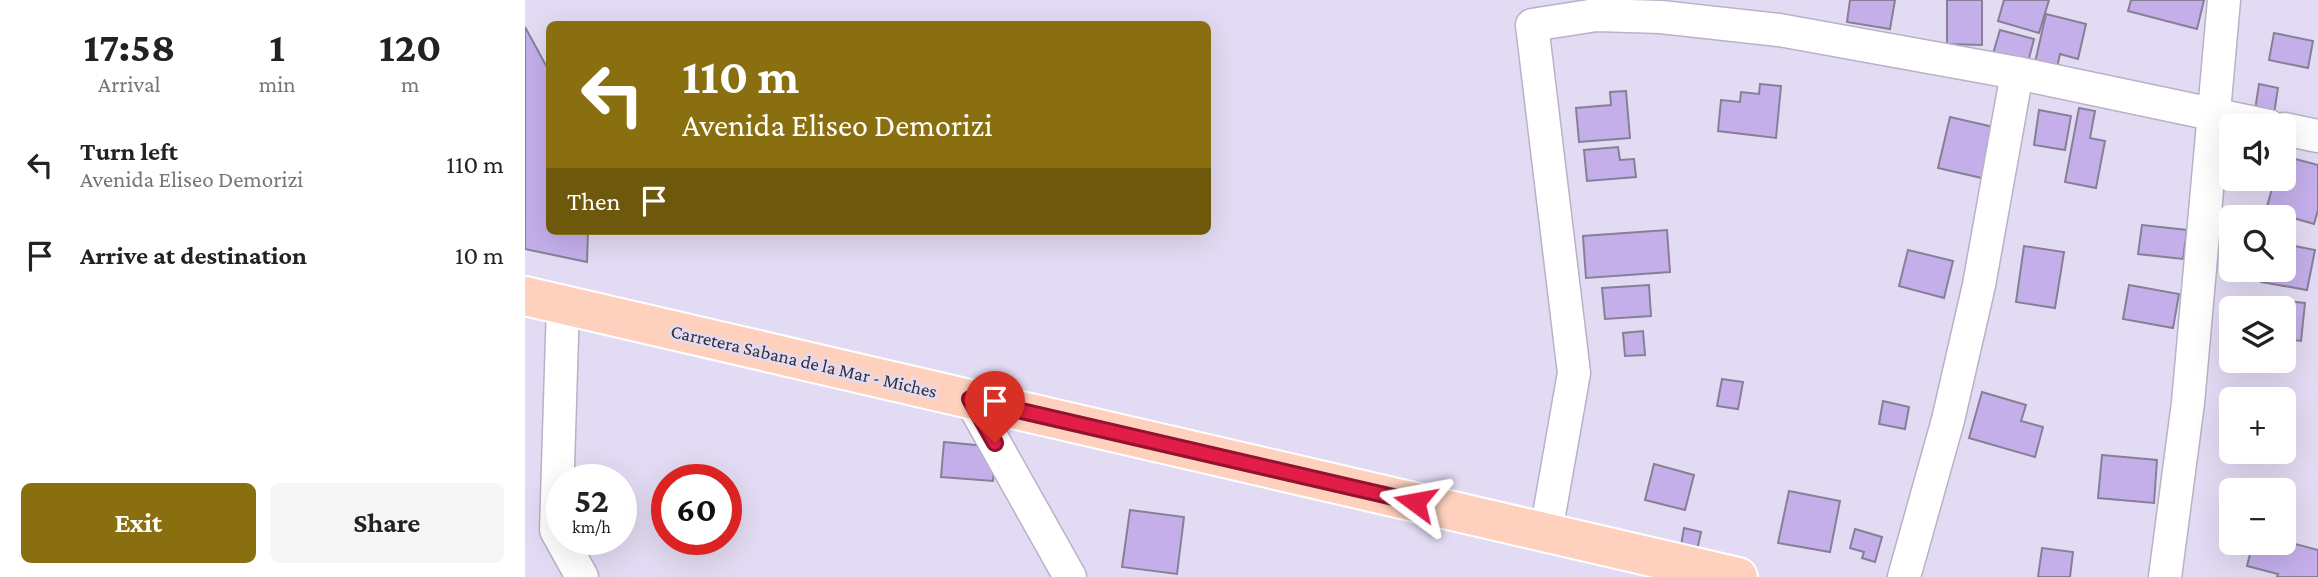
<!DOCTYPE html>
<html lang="en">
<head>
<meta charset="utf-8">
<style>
  :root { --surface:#fff; --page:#f6f6f6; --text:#222; --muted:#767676; --accent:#8a6f10 }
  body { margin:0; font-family:"Crimson Pro",serif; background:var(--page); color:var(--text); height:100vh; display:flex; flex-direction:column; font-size:26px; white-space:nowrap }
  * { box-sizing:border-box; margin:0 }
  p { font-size:23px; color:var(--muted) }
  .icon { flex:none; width:38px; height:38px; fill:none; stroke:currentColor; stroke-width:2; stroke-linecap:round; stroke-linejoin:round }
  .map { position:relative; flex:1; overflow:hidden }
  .side { display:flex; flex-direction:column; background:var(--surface); width:525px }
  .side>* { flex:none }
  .top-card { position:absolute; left:21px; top:21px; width:665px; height:214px; border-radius:10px; box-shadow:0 7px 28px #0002; background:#8a6f10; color:#fff; overflow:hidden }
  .controls { position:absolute; left:1694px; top:114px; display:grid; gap:14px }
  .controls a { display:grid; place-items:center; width:77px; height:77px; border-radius:10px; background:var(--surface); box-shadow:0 7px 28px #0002; font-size:35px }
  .speed { position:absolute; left:21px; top:464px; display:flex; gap:14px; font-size:35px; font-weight:700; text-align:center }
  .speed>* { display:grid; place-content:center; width:91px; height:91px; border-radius:50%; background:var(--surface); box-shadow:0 7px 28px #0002; line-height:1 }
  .speed small { font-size:18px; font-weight:400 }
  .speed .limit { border:10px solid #d22; background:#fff; color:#111 }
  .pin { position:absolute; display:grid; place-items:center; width:60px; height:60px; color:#fff; margin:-72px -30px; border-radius:50% 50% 50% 0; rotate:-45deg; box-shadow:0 0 7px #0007 }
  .pin .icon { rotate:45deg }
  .me { position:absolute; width:77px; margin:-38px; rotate:283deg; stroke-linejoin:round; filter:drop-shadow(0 0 5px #0008) }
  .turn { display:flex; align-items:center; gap:24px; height:147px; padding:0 21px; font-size:32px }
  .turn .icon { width:91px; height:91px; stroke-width:2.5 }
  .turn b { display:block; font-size:49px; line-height:60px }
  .then { display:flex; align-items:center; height:66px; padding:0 21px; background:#0003; gap:14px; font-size:26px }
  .eta { display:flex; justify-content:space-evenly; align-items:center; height:119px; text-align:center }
  .eta b { font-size:42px; font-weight:700; line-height:49px }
  .cta { display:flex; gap:14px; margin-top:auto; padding:14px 21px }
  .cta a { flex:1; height:80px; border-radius:10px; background:var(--accent); color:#fff; font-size:28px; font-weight:700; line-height:80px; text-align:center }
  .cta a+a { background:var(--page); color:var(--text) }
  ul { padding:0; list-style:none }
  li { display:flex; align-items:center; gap:21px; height:91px; padding:0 21px }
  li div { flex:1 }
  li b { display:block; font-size:26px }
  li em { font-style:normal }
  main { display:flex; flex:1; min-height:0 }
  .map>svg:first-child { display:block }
</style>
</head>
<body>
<main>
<section class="side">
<div class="eta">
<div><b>17:58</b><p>Arrival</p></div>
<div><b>1</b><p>min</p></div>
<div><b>120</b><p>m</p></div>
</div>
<ul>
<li><svg class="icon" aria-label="left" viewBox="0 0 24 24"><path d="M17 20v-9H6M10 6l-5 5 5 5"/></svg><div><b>Turn left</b><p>Avenida Eliseo Demorizi</p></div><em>110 m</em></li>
<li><svg class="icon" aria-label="arrive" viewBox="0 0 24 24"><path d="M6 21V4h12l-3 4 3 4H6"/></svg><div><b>Arrive at destination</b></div><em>10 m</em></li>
</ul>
<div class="cta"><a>Exit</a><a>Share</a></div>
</section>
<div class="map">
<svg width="1793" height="577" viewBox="0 0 1793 577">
  <rect width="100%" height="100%" fill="#e3dbf3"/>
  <g fill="#c4afeb" stroke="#868095" stroke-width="2">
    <path d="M 1325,0 L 1370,0 L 1365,29 L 1322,22 Z"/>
    <path d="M 1422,0 L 1457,0 L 1457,45 L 1422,44 Z"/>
    <path d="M 1479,0 L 1524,0 L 1514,33 L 1473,21 Z"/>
    <path d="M 1606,0 L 1679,0 L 1672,29 L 1603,11 Z"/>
    <path d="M 1521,14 L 1561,24 L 1553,59 L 1535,54 L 1531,72 L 1509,67 Z"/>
    <path d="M 0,27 L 24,71 L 24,231 L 63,231 L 62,262 L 0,249 Z"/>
    <path d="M 1475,30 L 1509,39 L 1502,66 L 1467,57 Z"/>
    <path d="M 1749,33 L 1788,41 L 1783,68 L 1744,60 Z"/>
    <path d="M 1235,84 L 1256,86 L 1251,138 L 1193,131 L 1196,100 L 1215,102 L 1216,92 L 1234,94 Z"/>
    <path d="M 1734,84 L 1753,88 L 1748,120 L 1729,117 Z"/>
    <path d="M 1101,91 L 1105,138 L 1054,142 L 1051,108 L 1086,105 L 1085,92 Z"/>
    <path d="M 1554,108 L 1570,111 L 1565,138 L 1580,141 L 1571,188 L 1540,182 Z"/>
    <path d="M 1514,110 L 1546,116 L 1540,150 L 1509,145 Z"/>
    <path d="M 1425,117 L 1473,128 L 1461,179 L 1413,168 Z"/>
    <path d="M 1093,147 L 1095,160 L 1109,159 L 1111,177 L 1062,181 L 1059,150 Z"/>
    <path d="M 1759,156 L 1793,165 L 1793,210 L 1789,224 L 1741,210 L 1750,178 L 1759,178 Z"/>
    <path d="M 1617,225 L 1662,230 L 1658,259 L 1613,254 Z"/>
    <path d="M 1142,230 L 1145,272 L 1061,278 L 1058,236 Z"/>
    <path d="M 1759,244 L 1790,250 L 1782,290 L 1736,282 L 1738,270 L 1759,270 Z"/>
    <path d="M 1499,246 L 1539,252 L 1530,308 L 1491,302 Z"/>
    <path d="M 1383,250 L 1428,261 L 1419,298 L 1374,286 Z"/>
    <path d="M 1124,285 L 1126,316 L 1080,319 L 1077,288 Z"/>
    <path d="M 1604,285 L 1654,294 L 1648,328 L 1598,319 Z"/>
    <path d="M 1744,299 L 1780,303 L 1776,341 L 1759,339 L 1759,308 L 1743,308 Z"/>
    <path d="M 1118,331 L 1120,355 L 1100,356 L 1098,333 Z"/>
    <path d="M 1197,379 L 1218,382 L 1213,409 L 1192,406 Z"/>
    <path d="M 1457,392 L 1501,405 L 1496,421 L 1518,427 L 1510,457 L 1444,438 Z"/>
    <path d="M 1358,401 L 1384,407 L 1380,429 L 1354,424 Z"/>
    <path d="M 419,442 L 471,447 L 468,481 L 416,477 Z"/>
    <path d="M 1577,455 L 1632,460 L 1629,503 L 1573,498 Z"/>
    <path d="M 1129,464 L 1169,475 L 1160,510 L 1120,500 Z"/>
    <path d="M 1264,491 L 1315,501 L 1305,552 L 1253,543 Z"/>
    <path d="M 605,510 L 659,517 L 652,574 L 597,567 Z"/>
    <path d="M 1759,527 L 1770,544 L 1793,550 L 1793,577 L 1752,577 L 1753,574 L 1722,566 L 1728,542 L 1759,542 Z"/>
    <path d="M 1159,528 L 1176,532 L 1170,560 L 1154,557 Z"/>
    <path d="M 1330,529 L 1357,537 L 1350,562 L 1337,558 L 1339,552 L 1325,548 Z"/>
    <path d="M 1517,548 L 1548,552 L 1545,577 L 1513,577 Z"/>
  </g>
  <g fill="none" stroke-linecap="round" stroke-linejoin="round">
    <g stroke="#b8b1c7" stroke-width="35">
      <g id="minor">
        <path d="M 1759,129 L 1793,136"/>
        <path d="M 38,305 L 31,530 L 57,577"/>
        <path d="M 445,399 L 545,577"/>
        <path d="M 1021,532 L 1049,373 L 1007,25 L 1071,15 L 1136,17 L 1254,30 L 1492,73 L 1744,126"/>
        <path d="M 1379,577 L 1423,420 L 1454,285 L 1492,73"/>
        <path d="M 1640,577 L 1663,403 L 1699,0"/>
      </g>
    </g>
    <g stroke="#fff" stroke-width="42">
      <path id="primary" d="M 0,296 L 1213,577"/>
    </g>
    <use href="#minor" stroke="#fff" stroke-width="32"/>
    <use href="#primary" stroke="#fed1be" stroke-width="38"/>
  </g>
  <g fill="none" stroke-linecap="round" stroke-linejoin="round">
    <g stroke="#92132f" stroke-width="18">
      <path id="route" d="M 470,443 L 445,399 L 890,502"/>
    </g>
    <use href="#route" stroke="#e11d48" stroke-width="12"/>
  </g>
  <g text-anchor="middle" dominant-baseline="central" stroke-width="5" stroke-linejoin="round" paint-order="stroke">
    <g font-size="19" fill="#34313a" stroke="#e3dbf3">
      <text transform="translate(279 361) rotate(13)">Carretera Sabana de la Mar - Miches</text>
    </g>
  </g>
</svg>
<div class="controls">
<a><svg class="icon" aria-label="sound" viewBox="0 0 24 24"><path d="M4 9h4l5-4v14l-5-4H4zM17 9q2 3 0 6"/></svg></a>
<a><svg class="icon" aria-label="search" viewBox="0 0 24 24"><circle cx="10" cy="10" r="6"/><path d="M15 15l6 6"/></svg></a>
<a><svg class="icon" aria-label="layers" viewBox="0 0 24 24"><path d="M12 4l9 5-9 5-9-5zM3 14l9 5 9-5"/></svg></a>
<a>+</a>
<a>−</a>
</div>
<div class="speed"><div>52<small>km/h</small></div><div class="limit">60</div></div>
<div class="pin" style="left:470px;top:443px;background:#d93025"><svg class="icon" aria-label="arrive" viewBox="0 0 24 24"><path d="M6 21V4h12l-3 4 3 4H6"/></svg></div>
<svg class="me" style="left:890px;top:502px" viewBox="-20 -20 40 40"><path d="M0-17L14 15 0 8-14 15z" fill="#e11d48" stroke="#fff" stroke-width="4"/></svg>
<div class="top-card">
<div class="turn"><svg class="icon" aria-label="left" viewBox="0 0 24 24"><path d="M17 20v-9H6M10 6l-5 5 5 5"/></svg><div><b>110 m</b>Avenida Eliseo Demorizi</div></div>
<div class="then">Then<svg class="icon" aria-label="arrive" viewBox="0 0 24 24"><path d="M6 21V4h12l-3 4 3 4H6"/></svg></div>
</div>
</div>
</main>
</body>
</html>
